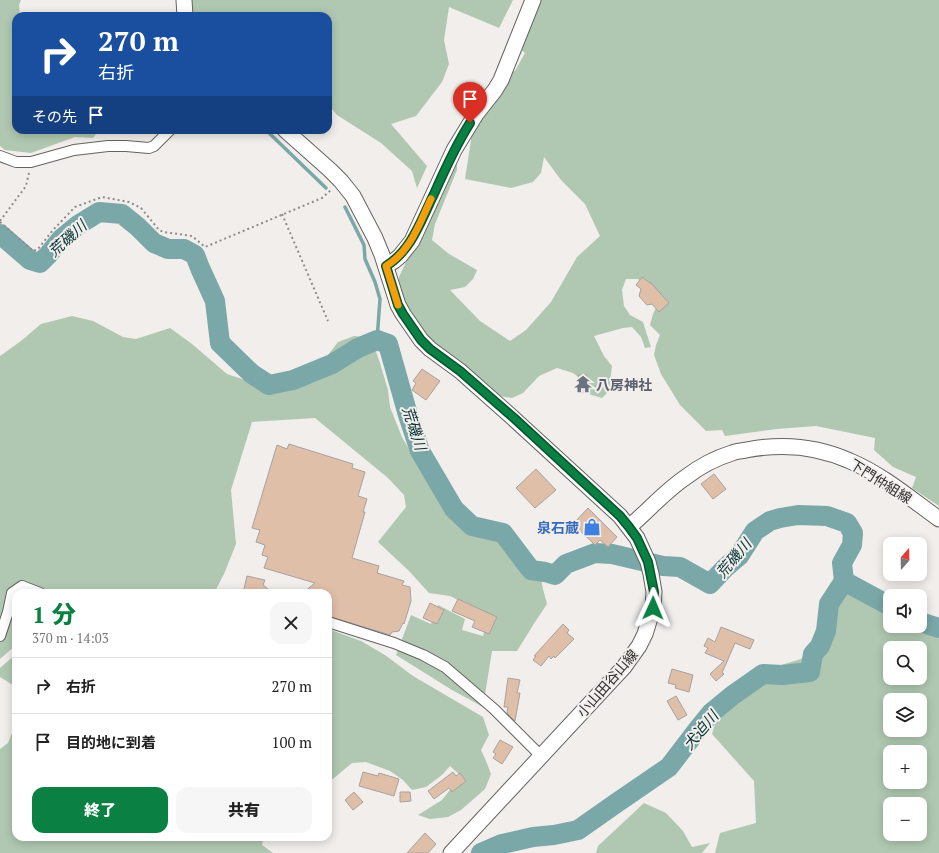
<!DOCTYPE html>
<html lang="ja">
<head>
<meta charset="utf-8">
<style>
  :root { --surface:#fff; --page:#f6f6f6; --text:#222; --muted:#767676; --line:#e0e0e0; --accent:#0b8043 }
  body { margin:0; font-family:"PT Serif","Noto Sans JP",serif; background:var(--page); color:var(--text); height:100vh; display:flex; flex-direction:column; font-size:15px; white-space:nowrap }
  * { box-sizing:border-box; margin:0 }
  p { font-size:13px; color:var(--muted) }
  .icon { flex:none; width:22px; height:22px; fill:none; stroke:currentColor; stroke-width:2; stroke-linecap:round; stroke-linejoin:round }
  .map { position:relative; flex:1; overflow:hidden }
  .panel { position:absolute; left:12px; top:589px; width:320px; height:252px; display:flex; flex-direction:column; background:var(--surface); border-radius:12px; box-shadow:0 2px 10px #0003 }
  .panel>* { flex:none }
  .top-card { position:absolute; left:12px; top:12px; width:320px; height:122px; border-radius:12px; box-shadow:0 2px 10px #0003; background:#1a4fa0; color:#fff; overflow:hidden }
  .needle { width:26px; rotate:20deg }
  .tools { position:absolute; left:883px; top:537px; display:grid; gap:8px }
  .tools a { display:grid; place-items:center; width:44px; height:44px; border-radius:8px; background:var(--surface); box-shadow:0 2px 10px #0003; font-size:20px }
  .pin { position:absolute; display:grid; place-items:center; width:34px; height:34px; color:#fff; margin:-41px -17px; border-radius:50% 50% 50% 0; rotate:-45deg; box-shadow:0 0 4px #0007 }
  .pin .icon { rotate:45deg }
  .me { position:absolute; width:44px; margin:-22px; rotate:1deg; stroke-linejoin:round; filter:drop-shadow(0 0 3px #0008) }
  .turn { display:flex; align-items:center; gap:14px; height:84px; padding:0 20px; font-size:18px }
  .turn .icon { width:52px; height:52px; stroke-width:2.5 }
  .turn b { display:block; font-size:28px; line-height:34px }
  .then { display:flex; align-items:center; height:38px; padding:0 20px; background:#0003; gap:8px; font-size:15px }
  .round { display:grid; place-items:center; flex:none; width:42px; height:42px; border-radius:12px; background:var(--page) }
  .headline { display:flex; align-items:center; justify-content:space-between; height:68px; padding:0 20px }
  h1 { font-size:24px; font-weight:800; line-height:30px; color:var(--accent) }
  .button { display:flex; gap:8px; margin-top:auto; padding:8px 20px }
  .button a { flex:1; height:46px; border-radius:12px; background:var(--accent); color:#fff; font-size:16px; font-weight:800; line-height:46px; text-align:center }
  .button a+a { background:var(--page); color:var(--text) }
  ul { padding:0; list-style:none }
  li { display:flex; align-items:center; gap:12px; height:56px; padding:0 20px; border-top:1px solid var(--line) }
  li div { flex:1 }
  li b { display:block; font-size:15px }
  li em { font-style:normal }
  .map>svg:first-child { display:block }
</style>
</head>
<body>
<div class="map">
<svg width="939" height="853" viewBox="0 0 939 853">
  <rect width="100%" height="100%" fill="#f1eeeb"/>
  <g fill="#b0c8b1" fill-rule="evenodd">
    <path d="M 0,0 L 21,0 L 19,5 L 20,16 L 16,16 L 16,130 L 99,130 L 93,138 L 75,137 L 31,153 L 5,150 L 0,146 Z"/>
    <path d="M 178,0 L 513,0 L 499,28 L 449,7 L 444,40 L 449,64 L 442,82 L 416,116 L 391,124 L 427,166 L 417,188 L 412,171 L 381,143 L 337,115 L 328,104 L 328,16 L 185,16 Z"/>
    <path d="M 527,0 L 939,0 L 939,506 L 912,488 L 916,477 L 893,467 L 874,450 L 875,438 L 816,426 L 776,429 L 725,436 L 722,430 L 706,431 L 680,405 L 661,374 L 654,355 L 656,345 L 660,335 L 650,325 L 653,314 L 658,303 L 638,279 L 626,279 L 622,290 L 624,306 L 630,315 L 643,322 L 651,347 L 645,348 L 641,337 L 632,327 L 623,328 L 594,336 L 604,356 L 612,366 L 609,391 L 602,398 L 582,392 L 580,378 L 573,373 L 557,368 L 539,376 L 523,393 L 512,398 L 499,396 L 429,341 L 411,317 L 399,285 L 399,277 L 458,151 L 462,152 L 457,161 L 457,170 L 435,224 L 432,240 L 449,254 L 477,270 L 473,279 L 465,287 L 450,290 L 480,321 L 510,341 L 526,330 L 551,302 L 577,257 L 600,236 L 585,204 L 561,180 L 544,157 L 541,173 L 533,182 L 511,188 L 465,179 L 473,127 L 499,75 L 515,71 L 525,53 L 510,40 Z"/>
    <path d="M 72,316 L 93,321 L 123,337 L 136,339 L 170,328 L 192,344 L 227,374 L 251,382 L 277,379 L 303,374 L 318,368 L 338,342 L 354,336 L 364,337 L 374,346 L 380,363 L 388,390 L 390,407 L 402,437 L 417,463 L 447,497 L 477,525 L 519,550 L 540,573 L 543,589 L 547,604 L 535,622 L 517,651 L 492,651 L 483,707 L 452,690 L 396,655 L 411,615 L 431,624 L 438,605 L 465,619 L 462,630 L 483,636 L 489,616 L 450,596 L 429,593 L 409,571 L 378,542 L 406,507 L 404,495 L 388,478 L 315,418 L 252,422 L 231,490 L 236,544 L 224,574 L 214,593 L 16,593 L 16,645 L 0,659 L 0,356 L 21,341 L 41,324 Z"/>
    <path d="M 848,585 C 861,595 874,606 890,612 L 890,626 L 920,626 L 920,624 L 923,626 L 939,627 L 939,853 L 715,853 L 720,833 L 756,823 L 754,781 L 712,734 L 721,705 L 727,689 L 745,676 L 801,659 L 822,633 L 825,598 L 834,587 ZM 890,648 L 920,648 L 920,678 L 890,678 ZM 890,700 L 920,700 L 920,730 L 890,730 ZM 890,752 L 920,752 L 920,782 L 890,782 ZM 890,804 L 920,804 L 920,834 L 890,834 Z"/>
    <path d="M 328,629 L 361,641 L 385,655 L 413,676 L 483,717 L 489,735 L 481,750 L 486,761 L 491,774 L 485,789 L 461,810 L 448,817 L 430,819 L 418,815 L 442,800 L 461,776 L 450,766 L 442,775 L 426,787 L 412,790 L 403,780 L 390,771 L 366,762 L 352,763 L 328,783 Z"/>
    <path d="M 16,654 L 16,687 L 0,677 L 0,668 Z"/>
    <path d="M 16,723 L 16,837 L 264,837 L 262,845 L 273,853 L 0,853 L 0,749 L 8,743 Z"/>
    <path d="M 644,803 L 666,813 L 683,831 L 692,847 L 710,843 L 702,853 L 596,853 L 598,846 Z"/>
  </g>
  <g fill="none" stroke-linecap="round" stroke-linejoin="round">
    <g stroke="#7aa7a8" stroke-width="3.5">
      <path d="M 266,130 L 326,188"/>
      <path d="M 345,207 L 364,245 L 365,259 L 375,282 L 380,299 L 377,340"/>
    </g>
    <g stroke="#7aa7a8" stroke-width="20">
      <path d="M 0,234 L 30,260 L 40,263 L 48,255 L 61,239 L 78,225 L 99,212 L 122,214 L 138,227 L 154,243 L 168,249 L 184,249 L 195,255 L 200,268 L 215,301 L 220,343 L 252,374 L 269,385 L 293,380 L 332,364 L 358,348 L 377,340 L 388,344 L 408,415 L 420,451 L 454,509 L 472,526 L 503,533 L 531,570 L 545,572 L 555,575 L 566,564 L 595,553 L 612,554 L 663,566 L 680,567 L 710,584 L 725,568 L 739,556 L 755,531 L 770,521 L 780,518 L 798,515 L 827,516 L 847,523 L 853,533 L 852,545 L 842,563 L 844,581"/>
      <path d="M 844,581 L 890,606"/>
      <path d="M 920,622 L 939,628"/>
      <path d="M 481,853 L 502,844 L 533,837 L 554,835 L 578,830 L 615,804 L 669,767 L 698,729 L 711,713 L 733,695 L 763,674 L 782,675 L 810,672 L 813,654 L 820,646 L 826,631 L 829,604 L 844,581"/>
    </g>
  </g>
  <g fill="#e0bfa9" stroke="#a6a2a0">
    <path d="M 642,277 L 650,283 L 651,283 L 669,303 L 659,312 L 652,304 L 647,305 L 639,296 L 641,289 L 636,285 Z"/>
    <path d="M 422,369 L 440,381 L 426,400 L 412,390 L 416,383 L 413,381 Z"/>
    <path d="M 578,375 L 587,375 L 587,393 L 579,393 Z"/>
    <path d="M 289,444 L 353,464 L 352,468 L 365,472 L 358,496 L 367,499 L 363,512 L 365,512 L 352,558 L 379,566 L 377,573 L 404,581 L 402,585 L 410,587 L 411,601 L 404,624 L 403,623 L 399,631 L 392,632 L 390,635 L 328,616 L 328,593 L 303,593 L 315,583 L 264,568 L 268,557 L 262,555 L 265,545 L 256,542 L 260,530 L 252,528 L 277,445 L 287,449 Z"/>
    <path d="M 536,469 L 556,490 L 535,508 L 516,488 Z"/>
    <path d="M 714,474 L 726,489 L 713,499 L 701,484 Z"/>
    <path d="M 588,508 L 617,537 L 608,547 L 600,540 L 595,545 L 573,524 Z"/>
    <path d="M 247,576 L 265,580 L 263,585 L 273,593 L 243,593 Z"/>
    <path d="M 458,599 L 497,617 L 489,634 L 472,627 L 475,621 L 452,611 Z"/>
    <path d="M 430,603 L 444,610 L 437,624 L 423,618 Z"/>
    <path d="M 563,624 L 569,630 L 567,633 L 574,639 L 555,658 L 554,656 L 551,659 L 549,656 L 541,666 L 533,660 L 536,656 L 534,656 Z"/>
    <path d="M 721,627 L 754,640 L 750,649 L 735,643 L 722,673 L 724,674 L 716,681 L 710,674 L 724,661 L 705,653 L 708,648 L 704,646 L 708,638 L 715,642 Z"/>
    <path d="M 672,669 L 693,675 L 689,692 L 675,688 L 676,685 L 668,683 Z"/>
    <path d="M 508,678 L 520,680 L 517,693 L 520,693 L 515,721 L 507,713 L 508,707 L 504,707 Z"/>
    <path d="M 676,696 L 687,715 L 678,720 L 667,701 Z"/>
    <path d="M 500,740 L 513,747 L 502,764 L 493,758 L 496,754 L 493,752 Z"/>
    <path d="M 363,772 L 378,776 L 379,773 L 399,779 L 394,796 L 359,786 Z"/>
    <path d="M 453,772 L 456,776 L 460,773 L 466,781 L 452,792 L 449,788 L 434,799 L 428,791 Z"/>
    <path d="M 354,792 L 363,802 L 353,810 L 345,800 Z"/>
    <path d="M 400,792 L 410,792 L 411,801 L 400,802 Z"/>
    <path d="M 425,833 L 436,844 L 428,853 L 407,853 Z"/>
  </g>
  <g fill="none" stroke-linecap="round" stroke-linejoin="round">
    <g stroke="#666361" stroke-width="12">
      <g id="street">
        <path d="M 0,156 L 16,162 L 31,162 L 74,150 L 108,146 L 126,146 L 149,148 L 154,146 L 170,130"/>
        <path d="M 328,622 L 394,643 L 423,655 L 445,667 L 494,709 L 541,756"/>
        <path d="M 0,636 L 8,612 L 12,593 L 22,586 L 40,593"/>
      </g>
    </g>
    <g stroke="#666361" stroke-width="17">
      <g id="secondary">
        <path d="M 184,0 L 185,16"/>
        <path d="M 285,130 L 330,170 L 341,181 L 353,196 L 375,238 L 382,255 L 398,305 L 403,314 L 421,340 L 430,349 L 460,371 L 513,418 L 620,516 L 637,538 L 648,562 L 651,574 L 654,592 L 653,608 L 645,634 L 639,646 L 624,667 L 451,853"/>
        <path d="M 386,266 L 394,261 L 400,256 L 412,241 L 454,150 L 476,114 L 495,90 L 501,80 L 533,0"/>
        <path d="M 629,527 C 648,511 665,491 686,477 C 699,467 716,458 732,453 C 736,451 742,451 746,450 C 782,443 817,446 850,461 C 883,475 911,499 939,519"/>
      </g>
    </g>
    <g stroke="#8e8c8a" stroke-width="2" stroke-dasharray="2 3" stroke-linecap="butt">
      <path d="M 282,214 L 328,321"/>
      <path d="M 0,221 L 26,186 L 29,173"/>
      <path d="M 0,222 L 33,251 L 38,249 L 53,230 L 75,207 L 102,197 L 129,202 L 141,208 L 159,230 L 164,232 L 192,236 L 205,247 L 322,198 L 332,189"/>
    </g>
    <use href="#street" stroke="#fff" stroke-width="10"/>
    <use href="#secondary" stroke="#fff" stroke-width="15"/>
  </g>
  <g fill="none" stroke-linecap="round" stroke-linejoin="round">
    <g stroke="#07532c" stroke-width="10">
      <path id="route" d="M 470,123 C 456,145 445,169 434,194 C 421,220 412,250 386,266 L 398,305 L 403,314 L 421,340 L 430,349 L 460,371 L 514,418 L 620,516 L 629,527 L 637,538 L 648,562 L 654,592 L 653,608"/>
    </g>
    <use href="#route" stroke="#0b8043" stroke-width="7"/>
    <path stroke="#f59e0b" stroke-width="7" d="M 398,305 L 386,266 C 411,251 419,224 431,199"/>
  </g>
  <defs>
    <g id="temple-bare" transform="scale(1.38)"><path d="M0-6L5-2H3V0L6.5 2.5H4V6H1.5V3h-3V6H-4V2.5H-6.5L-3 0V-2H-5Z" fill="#6b7280" stroke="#f1eeeb" stroke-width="2.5" paint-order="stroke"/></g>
    <g id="shop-bare" transform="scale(1.38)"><path d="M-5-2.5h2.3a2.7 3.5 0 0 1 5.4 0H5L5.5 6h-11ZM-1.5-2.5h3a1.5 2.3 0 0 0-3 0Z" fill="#3f7fe0" stroke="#f1eeeb" stroke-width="2.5" paint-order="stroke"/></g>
  </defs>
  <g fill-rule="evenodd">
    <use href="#temple-bare" x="583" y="384"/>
    <use href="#shop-bare" x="592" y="527"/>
  </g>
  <g text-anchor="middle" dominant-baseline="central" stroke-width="4" stroke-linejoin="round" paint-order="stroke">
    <g font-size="14" font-weight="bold" fill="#5b616d" stroke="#f1eeeb" text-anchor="start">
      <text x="596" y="384">八房神社</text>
    </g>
    <g font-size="14" fill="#2d2c2b" stroke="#f1eeeb">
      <text transform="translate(881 481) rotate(32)">下門仲組線</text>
      <text transform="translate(607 683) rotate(-49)">小山田谷山線</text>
    </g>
    <g font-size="14" font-weight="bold" fill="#366cbe" stroke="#f1eeeb" text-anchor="end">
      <text x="579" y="527">泉石蔵</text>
    </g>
    <g font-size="15" font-style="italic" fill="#033233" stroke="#f1eeeb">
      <text transform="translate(67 238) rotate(-42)">荒磯川</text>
      <text transform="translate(415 428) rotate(72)">荒磯川</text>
      <text transform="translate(733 558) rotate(-50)">荒磯川</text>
      <text transform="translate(700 730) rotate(-50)">犬迫川</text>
    </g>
  </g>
</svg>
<div class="tools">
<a><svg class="needle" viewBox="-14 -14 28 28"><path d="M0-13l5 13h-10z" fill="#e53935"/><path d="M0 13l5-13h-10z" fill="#767676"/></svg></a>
<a><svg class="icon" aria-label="sound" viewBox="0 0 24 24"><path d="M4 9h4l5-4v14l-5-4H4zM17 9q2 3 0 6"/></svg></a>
<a><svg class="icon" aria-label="search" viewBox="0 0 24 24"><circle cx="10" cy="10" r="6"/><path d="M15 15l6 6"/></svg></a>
<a><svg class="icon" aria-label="layers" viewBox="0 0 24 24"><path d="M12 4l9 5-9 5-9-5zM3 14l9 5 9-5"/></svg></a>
<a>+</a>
<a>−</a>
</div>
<div class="pin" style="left:470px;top:123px;background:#d93025"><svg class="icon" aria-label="arrive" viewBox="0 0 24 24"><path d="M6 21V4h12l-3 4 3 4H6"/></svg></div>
<svg class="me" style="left:653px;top:608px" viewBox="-20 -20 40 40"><path d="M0-17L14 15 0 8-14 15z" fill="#0b8043" stroke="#fff" stroke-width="4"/></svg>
<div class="top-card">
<div class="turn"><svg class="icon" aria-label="right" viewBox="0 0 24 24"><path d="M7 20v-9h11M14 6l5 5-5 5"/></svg><div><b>270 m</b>右折</div></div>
<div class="then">その先<svg class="icon" aria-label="arrive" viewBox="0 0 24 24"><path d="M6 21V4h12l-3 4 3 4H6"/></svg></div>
</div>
<section class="panel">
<div class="headline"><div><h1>1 分</h1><p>370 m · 14:03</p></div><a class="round"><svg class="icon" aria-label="close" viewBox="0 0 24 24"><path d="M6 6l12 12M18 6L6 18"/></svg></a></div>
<ul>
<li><svg class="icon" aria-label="right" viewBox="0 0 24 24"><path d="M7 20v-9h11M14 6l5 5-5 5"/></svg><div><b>右折</b></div><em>270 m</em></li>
<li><svg class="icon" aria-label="arrive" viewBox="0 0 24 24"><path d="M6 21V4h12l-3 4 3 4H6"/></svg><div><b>目的地に到着</b></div><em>100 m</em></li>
</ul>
<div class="button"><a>終了</a><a>共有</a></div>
</section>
</div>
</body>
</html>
